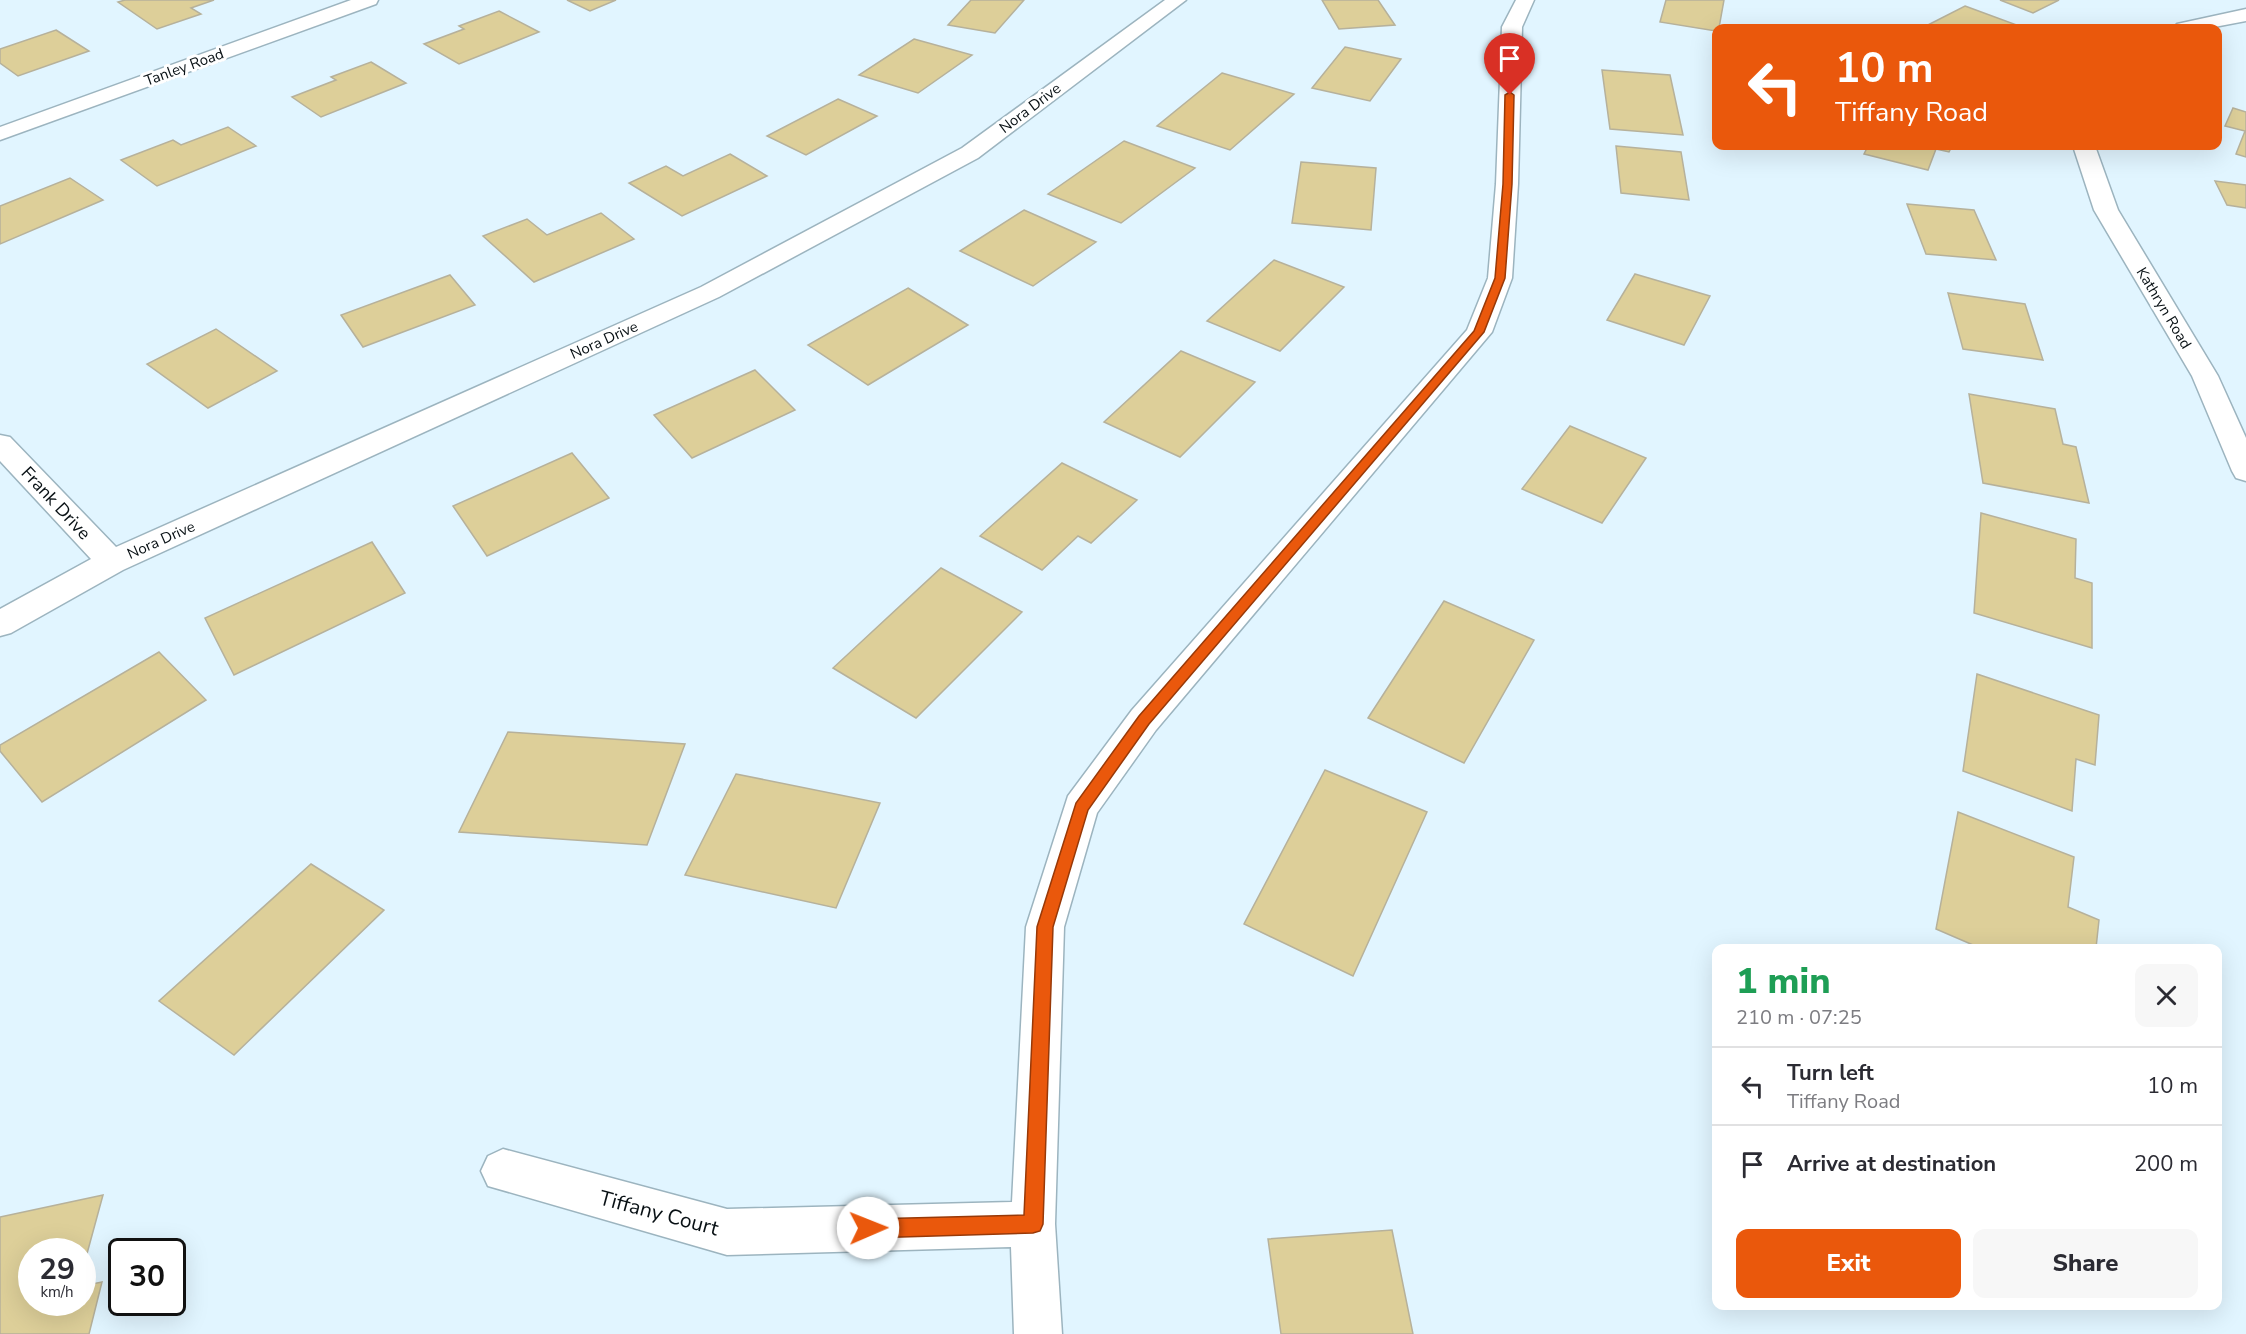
<!DOCTYPE html>
<html lang="en">
<head>
<meta charset="utf-8">
<style>
  :root { --surface:#fff; --page:#f7f7f7; --text:#2b2b33; --muted:#7c7c81; --line:#e1e1e2; --accent:#ea580c }
  body { margin:0; font-family:"Nunito Sans",sans-serif; background:var(--page); color:var(--text); height:100vh; display:flex; flex-direction:column; font-size:22px; white-space:nowrap }
  * { box-sizing:border-box; margin:0 }
  p { font-size:20px; color:var(--muted) }
  .icon { flex:none; width:33px; height:33px; fill:none; stroke:currentColor; stroke-width:2; stroke-linecap:round; stroke-linejoin:round }
  .map { position:relative; flex:1; overflow:hidden }
  .details { position:absolute; left:1712px; top:944px; width:510px; height:366px; display:flex; flex-direction:column; background:var(--surface); border-radius:12px; box-shadow:0 6px 24px #0002 }
  .details>* { flex:none }
  .hud { position:absolute; left:1712px; top:24px; width:510px; height:126px; border-radius:12px; box-shadow:0 6px 24px #0002; background:#ea580c; color:#fff; overflow:hidden }
  .speed { position:absolute; left:18px; top:1238px; display:flex; gap:12px; font-size:30px; font-weight:700; text-align:center }
  .speed>* { display:grid; place-content:center; width:78px; height:78px; border-radius:50%; background:var(--surface); box-shadow:0 6px 24px #0002; line-height:1 }
  .speed small { font-size:15px; font-weight:400 }
  .speed .limit { border:3px solid #111; border-radius:9px; background:#fff; color:#111 }
  .pin { position:absolute; display:grid; place-items:center; width:51px; height:51px; color:#fff; margin:-62px -26px; border-radius:50% 50% 50% 0; rotate:-45deg; box-shadow:0 0 6px #0007 }
  .pin .icon { rotate:45deg }
  .me { position:absolute; width:66px; margin:-33px; rotate:89deg; stroke-linejoin:round; filter:drop-shadow(0 0 4px #0008) }
  .turn { display:flex; align-items:center; gap:21px; height:126px; padding:0 24px; font-size:27px }
  .turn .icon { width:78px; height:78px; stroke-width:2.5 }
  .turn b { display:block; font-size:42px; line-height:51px }
  .round { display:grid; place-items:center; flex:none; width:63px; height:63px; border-radius:12px; background:var(--page) }
  .summary { display:flex; align-items:center; justify-content:space-between; height:102px; padding:0 24px }
  h1 { font-size:36px; font-weight:800; line-height:45px; color:#1e9e55 }
  .button { display:flex; gap:12px; margin-top:auto; padding:12px 24px }
  .button a { flex:1; height:69px; border-radius:12px; background:var(--accent); color:#fff; font-size:24px; font-weight:800; line-height:69px; text-align:center }
  .button a+a { background:var(--page); color:var(--text) }
  ul { padding:0; list-style:none }
  li { display:flex; align-items:center; gap:18px; height:78px; padding:0 24px; border-top:2px solid var(--line) }
  li div { flex:1 }
  li b { display:block; font-size:22px }
  li em { font-style:normal }
  .map>svg:first-child { display:block }
</style>
</head>
<body>
<div class="map">
<svg width="2246" height="1334" viewBox="0 0 2246 1334">
  <rect width="100%" height="100%" fill="#e1f5ff"/>
  <g fill="#ddcf99" stroke="#b6b19b" stroke-width="1.5">
    <path d="M 125,0 L 214,0 L 191,8 L 201,14 L 157,29 L 118,2 Z"/>
    <path d="M 567,0 L 616,0 L 590,11 Z"/>
    <path d="M 971,0 L 1024,0 L 995,33 L 948,25 Z"/>
    <path d="M 1322,0 L 1378,0 L 1395,25 L 1339,29 Z"/>
    <path d="M 1666,0 L 1724,0 L 1719,28 L 1716,31 L 1660,22 Z"/>
    <path d="M 2000,0 L 2059,0 L 2033,13 Z"/>
    <path d="M 1965,6 L 2014,24 L 2005,28 L 1922,28 Z"/>
    <path d="M 499,11 L 539,32 L 459,64 L 424,44 L 464,29 L 459,26 Z"/>
    <path d="M 56,30 L 89,51 L 18,76 L 0,63 L 0,49 Z"/>
    <path d="M 914,39 L 972,55 L 918,93 L 859,75 Z"/>
    <path d="M 1345,47 L 1401,59 L 1370,101 L 1312,88 Z"/>
    <path d="M 371,62 L 406,83 L 321,117 L 292,97 L 336,80 L 331,77 Z"/>
    <path d="M 1602,70 L 1670,75 L 1683,135 L 1610,129 Z"/>
    <path d="M 1222,73 L 1294,94 L 1230,150 L 1157,126 Z"/>
    <path d="M 838,99 L 877,116 L 806,155 L 767,136 Z"/>
    <path d="M 2233,108 L 2246,112 L 2246,157 L 2236,154 L 2245,131 L 2225,126 Z"/>
    <path d="M 228,127 L 256,146 L 157,186 L 121,160 L 173,140 L 181,145 Z"/>
    <path d="M 1124,141 L 1195,168 L 1121,223 L 1048,194 Z"/>
    <path d="M 1616,146 L 1681,152 L 1689,200 L 1621,193 Z"/>
    <path d="M 1868,146 L 1952,146 L 1949,152 L 1936,149 L 1928,170 L 1864,154 Z"/>
    <path d="M 730,154 L 767,176 L 682,216 L 629,183 L 666,166 L 683,176 Z"/>
    <path d="M 1301,162 L 1376,168 L 1371,230 L 1292,223 Z"/>
    <path d="M 70,178 L 103,200 L 0,244 L 0,206 Z"/>
    <path d="M 2215,181 L 2246,185 L 2246,208 L 2227,205 Z"/>
    <path d="M 1907,204 L 1974,210 L 1996,260 L 1926,254 Z"/>
    <path d="M 1024,210 L 1096,242 L 1033,286 L 960,251 Z"/>
    <path d="M 601,213 L 634,239 L 534,282 L 483,236 L 527,219 L 547,235 Z"/>
    <path d="M 1274,260 L 1344,287 L 1280,351 L 1207,321 Z"/>
    <path d="M 1635,274 L 1710,296 L 1684,345 L 1607,320 Z"/>
    <path d="M 450,275 L 475,305 L 363,347 L 341,315 Z"/>
    <path d="M 908,288 L 968,325 L 868,385 L 808,345 Z"/>
    <path d="M 1948,293 L 2025,304 L 2043,360 L 1963,349 Z"/>
    <path d="M 216,329 L 277,371 L 208,408 L 147,364 Z"/>
    <path d="M 1181,351 L 1255,382 L 1180,457 L 1104,422 Z"/>
    <path d="M 755,370 L 795,410 L 692,458 L 654,415 Z"/>
    <path d="M 1969,394 L 2055,409 L 2063,444 L 2076,447 L 2089,503 L 1983,483 Z"/>
    <path d="M 1570,426 L 1646,458 L 1602,523 L 1522,489 Z"/>
    <path d="M 572,453 L 609,498 L 487,556 L 453,506 Z"/>
    <path d="M 1062,463 L 1137,500 L 1091,543 L 1078,536 L 1042,570 L 980,536 Z"/>
    <path d="M 1981,513 L 2076,539 L 2075,578 L 2092,583 L 2092,648 L 1974,613 Z"/>
    <path d="M 372,542 L 405,593 L 234,675 L 205,618 Z"/>
    <path d="M 941,568 L 1022,612 L 916,718 L 833,668 Z"/>
    <path d="M 1444,601 L 1534,640 L 1464,763 L 1368,718 Z"/>
    <path d="M 159,652 L 206,700 L 42,802 L 0,751 L 0,745 Z"/>
    <path d="M 1977,674 L 2099,715 L 2095,765 L 2076,759 L 2072,811 L 1963,771 Z"/>
    <path d="M 508,732 L 685,744 L 647,845 L 459,832 Z"/>
    <path d="M 1325,770 L 1427,812 L 1353,976 L 1244,924 Z"/>
    <path d="M 736,774 L 880,803 L 836,908 L 685,875 Z"/>
    <path d="M 1958,812 L 2074,857 L 2068,907 L 2099,920 L 2096,948 L 1980,948 L 1936,929 Z"/>
    <path d="M 311,864 L 384,910 L 234,1055 L 159,1001 Z"/>
    <path d="M 103,1195 L 82,1272 L 82,1251 L 32,1251 L 32,1302 L 82,1302 L 82,1286 L 102,1282 L 89,1334 L 0,1334 L 0,1217 Z"/>
    <path d="M 1392,1230 L 1413,1334 L 1281,1334 L 1268,1239 Z"/>
  </g>
  <g fill="none" stroke-linecap="round" stroke-linejoin="round">
    <g stroke="#9cb4bf" stroke-width="3">
      <g id="minor">
        <path d="M 351,0 L 378,0 L 376,4 L 0,140 L 0,127 Z"/>
        <path d="M 1165,0 L 1186,0 L 978,158 L 719,297 L 123,570 L 11,633 L 0,636 L 0,609 L 91,559 L 0,461 L 0,435 L 10,437 L 116,547 L 701,287 L 962,148 Z"/>
        <path d="M 1516,0 L 1534,0 L 1522,27 L 1518,184 L 1512,278 L 1492,332 L 1156,730 L 1097,813 L 1064,927 L 1055,1224 L 1062,1334 L 1014,1334 L 1011,1247 L 727,1255 L 488,1186 L 481,1171 L 488,1156 L 503,1149 L 727,1209 L 1012,1202 L 1026,927 L 1068,796 L 1132,710 L 1467,330 L 1488,278 L 1496,184 L 1502,27 Z"/>
        <path d="M 2246,9 L 2246,21 L 2209,28 L 2174,28 L 2177,24 Z"/>
        <path d="M 2073,146 L 2095,146 L 2118,210 L 2218,376 L 2246,438 L 2246,481 L 2236,478 L 2232,471 L 2192,376 L 2094,210 Z"/>
      </g>
    </g>
    <use href="#minor" fill="#fff" fill-rule="evenodd"/>
  </g>
  <path fill="#ea580c" stroke="#983908" stroke-width="1.5" d="M 1510,92 L 1514,95 L 1512,184 L 1505,278 L 1484,332 L 1149,724 L 1088,810 L 1053,927 L 1043,1224 L 1040,1231 L 1033,1233 L 868,1238 L 862,1235 L 859,1228 L 862,1222 L 868,1219 L 1024,1215 L 1037,927 L 1076,803 L 1139,716 L 1474,331 L 1495,278 L 1503,184 L 1505,95 Z"/>
  <g text-anchor="middle" dominant-baseline="central" stroke-width="6" stroke-linejoin="round" paint-order="stroke">
    <g font-size="15" fill="#081014" stroke="#fff">
      <text transform="translate(184 67) rotate(-20)">Tanley Road</text>
      <text transform="translate(1030 108) rotate(-37)">Nora Drive</text>
      <text transform="translate(2164 308) rotate(59)">Kathryn Road</text>
      <text transform="translate(604 340) rotate(-24)">Nora Drive</text>
      <text transform="translate(161 540) rotate(-24)">Nora Drive</text>
    </g>
    <g font-size="18" fill="#081014" stroke="#fff">
      <text transform="translate(56 503) rotate(47)">Frank Drive</text>
    </g>
    <g font-size="21" fill="#081014" stroke="#fff">
      <text transform="translate(659 1213) rotate(15)">Tiffany Court</text>
    </g>
  </g>
</svg>
<div class="speed"><div>29<small>km/h</small></div><div class="limit">30</div></div>
<div class="pin" style="left:1510px;top:95px;background:#d93025"><svg class="icon" aria-label="arrive" viewBox="0 0 24 24"><path d="M6 21V4h12l-3 4 3 4H6"/></svg></div>
<svg class="me" style="left:868px;top:1228px" viewBox="-20 -20 40 40"><circle r="19" fill="#fff"/><path d="M0-13L10 11 0 6-10 11z" fill="#ea580c"/></svg>
<div class="hud">
<div class="turn"><svg class="icon" aria-label="left" viewBox="0 0 24 24"><path d="M17 20v-9H6M10 6l-5 5 5 5"/></svg><div><b>10 m</b>Tiffany Road</div></div>
</div>
<section class="details">
<div class="summary"><div><h1>1 min</h1><p>210 m · 07:25</p></div><a class="round"><svg class="icon" aria-label="close" viewBox="0 0 24 24"><path d="M6 6l12 12M18 6L6 18"/></svg></a></div>
<ul>
<li><svg class="icon" aria-label="left" viewBox="0 0 24 24"><path d="M17 20v-9H6M10 6l-5 5 5 5"/></svg><div><b>Turn left</b><p>Tiffany Road</p></div><em>10 m</em></li>
<li><svg class="icon" aria-label="arrive" viewBox="0 0 24 24"><path d="M6 21V4h12l-3 4 3 4H6"/></svg><div><b>Arrive at destination</b></div><em>200 m</em></li>
</ul>
<div class="button"><a>Exit</a><a>Share</a></div>
</section>
</div>
</body>
</html>
